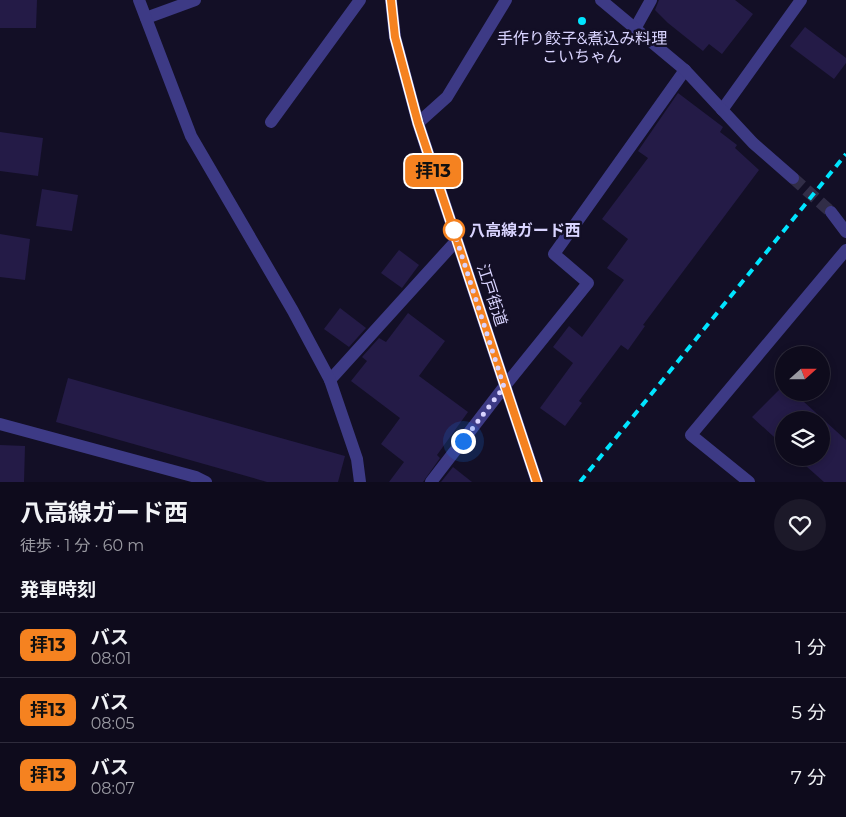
<!DOCTYPE html>
<html lang="ja">
<head>
<meta charset="utf-8">
<style>
	:root { --surface:#0e0b1c; --page:#1c1929; --text:#f1f3f6; --muted:#9b9ba3; --line:#2e2b3b }
	body { margin:0; font-family:Montserrat,"Noto Sans JP",sans-serif; background:var(--page); color:var(--text); height:100vh; display:flex; flex-direction:column; font-size:19px; white-space:nowrap }
	* { box-sizing:border-box; margin:0 }
	p { font-size:16px; color:var(--muted) }
	.icon { flex:none; width:28px; height:28px; fill:none; stroke:currentColor; stroke-width:2; stroke-linecap:round; stroke-linejoin:round }
	.map { position:relative; height:482px; overflow:hidden }
	.side { display:flex; flex-direction:column; background:var(--surface); flex:1 }
	.side>* { flex:none }
	.badge { padding:0 10px; border-radius:8px; font-size:18px; line-height:32px }
	.needle { width:32px; rotate:69deg }
	.fabs { position:absolute; left:775px; top:346px; display:grid; gap:10px }
	.fabs a { display:grid; place-items:center; width:55px; height:55px; border-radius:50%; background:var(--surface); box-shadow:0 2px 8px #0003,0 0 0 1px var(--line); font-size:25px }
	.you { position:absolute; width:25px; height:25px; margin:-12px; border:4px solid #fff; border-radius:50%; background:#1a73e8; box-shadow:0 0 0 8px #1a73e833 }
	.map>.badge { position:absolute; translate:-50% -50%; box-shadow:0 0 0 2px #fff }
	h2 { padding:0 20px; font-size:19px; line-height:45px }
	.round { display:grid; place-items:center; flex:none; width:52px; height:52px; border-radius:26px; background:var(--page) }
	.summary { display:flex; align-items:center; justify-content:space-between; height:85px; padding:0 20px }
	h1 { font-size:24px; font-weight:700; line-height:38px }
	ul { padding:0; list-style:none }
	li { display:flex; align-items:center; gap:15px; height:65px; padding:0 20px; border-top:1px solid var(--line) }
	li div { flex:1 }
	li b { display:block; font-size:19px }
	li em { font-style:normal }
	li .badge { min-width:55px; font-weight:700; text-align:center }
	.map>svg:first-child { display:block }
</style>
</head>
<body>
<div class="map">
<svg width="846" height="482" viewBox="0 0 846 482">
	<rect width="100%" height="100%" fill="#130f26"/>
	<!-- building -->
	<g fill="#241b47">
		<polygon points="0,0 37,0 36,28 0,28"/>
		<polygon points="659,0 735,0 753,14 722,54 709,44 703,51 668,23 655,10"/>
		<polygon points="805,27 846,58 846,63 834,79 790,46"/>
		<polygon points="678,93 723,127 720,132 737,145 735,148 759,170 643,325 645,326 628,350 621,345 579,401 582,403 565,426 540,408 573,363 553,347 569,326 582,337 624,280 607,268 628,239 602,219 648,158 638,151"/>
		<polygon points="0,132 43,138 38,176 0,171"/>
		<polygon points="42,189 78,195 72,231 36,226"/>
		<polygon points="0,234 30,239 25,280 0,277"/>
		<polygon points="399,250 419,265 402,288 381,273"/>
		<polygon points="340,308 366,328 349,347 324,329"/>
		<polygon points="408,313 445,341 419,376 468,412 437,455 440,458 423,482 389,482 404,462 381,444 400,418 351,381 367,361 362,357 379,338 386,342"/>
		<polygon points="68,378 345,456 338,482 267,482 56,422"/>
		<polygon points="784,385 784,392 793,392 846,440 846,482 824,482 797,458 821,458 821,420 784,420 784,446 752,417"/>
		<polygon points="0,445 25,446 24,482 0,482"/>
		<polygon points="453,467 472,482 441,482"/>
	</g>
	<g fill="none" stroke-linecap="round" stroke-linejoin="round">
		<!-- minor-tunnel -->
		<polyline stroke="#312d47" stroke-width="12" stroke-dasharray="12 6" stroke-linecap="butt" points="793,178 831,212"/>
		<!-- service -->
		<g stroke="#3d3a85" stroke-width="12">
			<polyline points="146,18 195,0"/>
			<polyline points="636,27 651,0"/>
			<polyline points="722,110 801,0"/>
			<polyline points="271,122 360,0"/>
			<polyline points="418,123 447,97 506,0"/>
			<polyline points="330,380 457,240"/>
			<polyline points="504,387 588,283 554,254 685,70"/>
		</g>
		<!-- minor -->
		<g stroke="#3d3a85" stroke-width="12">
			<polyline points="139,0 191,136 293,311 330,380 357,459 360,482"/>
			<polyline points="601,0 685,70 753,143 793,178"/>
			<polyline points="831,212 846,232"/>
			<polyline points="0,424 196,477 206,482"/>
			<polyline points="431,482 504,387"/>
			<polyline points="749,482 691,435 846,250"/>
		</g>
		<!-- tertiary -->
		<polyline stroke="#3d3a85" stroke-width="12" points="391,0 395,37 418,123 537,482"/>
		<!-- rail -->
		<polyline stroke="#00e5ff" stroke-width="4" stroke-dasharray="8 6" stroke-linecap="butt" points="580,482 846,154"/>
	</g>
	<g fill="none" stroke-linecap="round" stroke-linejoin="round">
		<!-- line casing -->
		<g stroke="#fff" stroke-width="11">
			<polyline id="line" points="391,0 395,37 418,123 537,482"/>
		</g>
		<!-- line -->
		<use href="#line" stroke="#f58220" stroke-width="8"/>
		<!-- walk -->
		<polyline stroke="#d9d4ff" stroke-width="5" stroke-dasharray="0 9" points="454,230 451,222 504,387 463,441"/>
	</g>
	<!-- markers -->
	<circle fill="#00e5ff" stroke="#130f26" stroke-width="2" cx="582" cy="21" r="5"/>
	<circle fill="#fff" stroke="#f58220" stroke-width="2.5" cx="454" cy="230" r="10"/>
	<g text-anchor="middle" dominant-baseline="central" stroke-width="5" stroke-linejoin="round" paint-order="stroke">
		<!-- poi labels -->
		<g font-size="16" fill="#d9d4ff" stroke="#130f26">
			<text x="582" y="38">手作り餃子&amp;煮込み料理<tspan x="582" dy="18">こいちゃん</tspan></text>
		</g>
		<!-- stop labels -->
		<g font-size="16" font-weight="bold" fill="#d9d4ff" stroke="#130f26" text-anchor="start">
			<text x="469" y="230">八高線ガード西</text>
		</g>
		<!-- street labels -->
		<g font-size="16" fill="#d9d4ff" stroke="#130f26">
			<text transform="translate(492 295) rotate(72)">江戸街道</text>
		</g>
	</g>
</svg>
<div class="fabs">
<a><svg class="needle" viewBox="-14 -14 28 28"><path d="M0-13l5 13h-10z" fill="#e53935"/><path d="M0 13l5-13h-10z" fill="#9b9ba3"/></svg></a>
<a><svg class="icon" aria-label="layers" viewBox="0 0 24 24"><path d="M12 4l9 5-9 5-9-5zM3 14l9 5 9-5"/></svg></a>
</div>
<div class="you" style="left:463px;top:441px"></div>
<b class="badge" style="left:433px;top:171px;background:#f58220;color:#111">拝13</b>
</div>
<section class="side">
<div class="summary"><div><h1>八高線ガード西</h1><p>徒歩 · 1 分 · 60 m</p></div><a class="round"><svg class="icon" aria-label="heart" viewBox="0 0 24 24"><path d="M12 20l-8-8c-3-5 5-10 8-4 3-6 11-1 8 4z"/></svg></a></div>
<h2>発車時刻</h2>
<ul>
<li><span class="badge" style="background:#f58220;color:#111">拝13</span><div><b>バス</b><p>08:01</p></div><em>1 分</em></li>
<li><span class="badge" style="background:#f58220;color:#111">拝13</span><div><b>バス</b><p>08:05</p></div><em>5 分</em></li>
<li><span class="badge" style="background:#f58220;color:#111">拝13</span><div><b>バス</b><p>08:07</p></div><em>7 分</em></li>
</ul>
</section>
</body>
</html>
